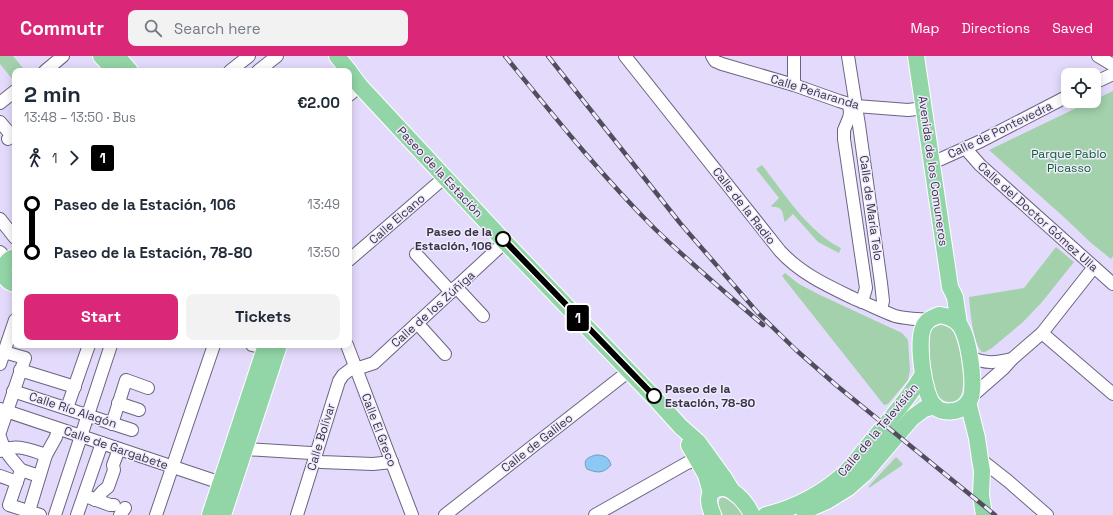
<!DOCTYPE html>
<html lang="en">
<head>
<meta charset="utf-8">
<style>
	:root { --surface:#fff; --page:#f2f2f3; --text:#1f2937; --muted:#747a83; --accent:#db2777 }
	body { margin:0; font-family:"Space Grotesk",sans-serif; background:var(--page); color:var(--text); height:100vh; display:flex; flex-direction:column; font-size:15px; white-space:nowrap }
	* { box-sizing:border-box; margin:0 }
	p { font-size:13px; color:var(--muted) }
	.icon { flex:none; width:22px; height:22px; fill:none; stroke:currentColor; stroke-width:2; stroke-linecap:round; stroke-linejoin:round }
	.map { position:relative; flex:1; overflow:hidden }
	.panel { position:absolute; left:12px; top:12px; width:340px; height:280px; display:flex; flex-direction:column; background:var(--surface); border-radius:8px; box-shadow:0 2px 10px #0003 }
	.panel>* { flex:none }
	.badge { padding:0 8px; border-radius:3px; font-size:14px; line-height:26px }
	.tools { position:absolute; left:1061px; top:12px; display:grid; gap:8px }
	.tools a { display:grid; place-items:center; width:40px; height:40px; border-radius:8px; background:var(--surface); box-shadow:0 2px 10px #0003; font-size:20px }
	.map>.badge { position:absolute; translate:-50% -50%; box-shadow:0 0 0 2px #fff }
	.legs { display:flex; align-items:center; gap:6px; height:44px; padding:0 12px; font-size:13px }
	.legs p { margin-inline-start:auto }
	.summary { display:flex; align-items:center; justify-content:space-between; height:68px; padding:0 12px }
	h1 { font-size:22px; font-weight:700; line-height:30px }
	.button { display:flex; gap:8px; margin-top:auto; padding:8px 12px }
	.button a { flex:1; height:46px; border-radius:8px; background:var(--accent); color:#fff; font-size:16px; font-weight:700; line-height:46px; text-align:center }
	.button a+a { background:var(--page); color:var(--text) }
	ul { padding:0 12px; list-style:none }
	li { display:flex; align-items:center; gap:14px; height:48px; font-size:15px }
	li i { display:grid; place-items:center; width:6px; height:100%; margin:0 5px; background:currentColor }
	li i::after { content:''; width:10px; height:10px; margin:-5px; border:3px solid; border-radius:50%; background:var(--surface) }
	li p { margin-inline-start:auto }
	li:first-child i { background:linear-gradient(#0000 50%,currentColor 0) }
	li:last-child i { background:linear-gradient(currentColor 50%,#0000 0) }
	header { display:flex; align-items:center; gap:24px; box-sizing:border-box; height:56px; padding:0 20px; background:var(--accent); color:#fff }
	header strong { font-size:19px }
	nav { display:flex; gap:22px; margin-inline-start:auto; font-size:14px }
	.search { width:280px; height:36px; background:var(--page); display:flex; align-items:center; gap:10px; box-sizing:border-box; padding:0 14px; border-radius:8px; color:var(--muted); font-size:15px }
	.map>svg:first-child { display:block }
</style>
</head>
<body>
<header>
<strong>Commutr</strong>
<div class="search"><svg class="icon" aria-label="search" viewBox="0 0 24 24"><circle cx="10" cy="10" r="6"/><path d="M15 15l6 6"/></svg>Search here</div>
<nav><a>Map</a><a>Directions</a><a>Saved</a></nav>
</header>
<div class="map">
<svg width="1113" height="459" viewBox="0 0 1113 459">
	<rect width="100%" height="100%" fill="#e4dbfc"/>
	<!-- green -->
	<g fill="#a3d1ac">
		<polygon points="0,0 13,0 23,12 20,15 15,15 15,22 13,24 0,8"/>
		<polygon points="1113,35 1113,200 1111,203 1090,186 1066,163 989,94 1091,45 1094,45 1094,44"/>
		<path d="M762,109C784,137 808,176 841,192L839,197L818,186L793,158L785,166C782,159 785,150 772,151L771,150L779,142L756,113Z"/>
		<path d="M1056,191L1074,206L1042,246L1023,266L992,292L985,296H982C973,288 970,253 969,241L1024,232Z"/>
		<polygon points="785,217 799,228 820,239 902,277 908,284 910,314 908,324 888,348 884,349 782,220"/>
		<path d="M941,269C946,270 949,271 952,274C960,285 967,328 961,339C959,343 956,345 952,346C944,347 938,341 935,335C930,324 925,288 930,277C932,272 936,270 941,269Z"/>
		<polygon points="896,401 903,408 901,410 869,432 869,430"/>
		<path d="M722,441C731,444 738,452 743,459H723C720,454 716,445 722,441Z"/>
	</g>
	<!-- water -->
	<path fill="#8bc8f4" stroke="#729cbe" d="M596,399C604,399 609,401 611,409C603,418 597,417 587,413C582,404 588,401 596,399Z"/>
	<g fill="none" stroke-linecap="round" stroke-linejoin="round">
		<!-- minor casing -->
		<g stroke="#6b6380" stroke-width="14">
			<g id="minor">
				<path d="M625,0L780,195C801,218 828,230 855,243C868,248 882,255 895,260C906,263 918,263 929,264"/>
				<polyline points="712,0 715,5 722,8 794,29 839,45 856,50 908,54 924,52"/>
				<polyline points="794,0 794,29"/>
				<polyline points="848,0 859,69 881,227 883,245 881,254"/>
				<polyline points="1098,0 1113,9"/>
				<polyline points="45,15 63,0"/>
				<polyline points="230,15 249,0"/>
				<polyline points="258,15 277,0"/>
				<polyline points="1094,27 1113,18"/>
				<polyline points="349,39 360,30"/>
				<polyline points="0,47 15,35"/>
				<polyline points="849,48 850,57 849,62 844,74 844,83 866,232 862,246"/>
				<polyline points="0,66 12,80 8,83"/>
				<polyline points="965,92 980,109 1113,228"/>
				<polyline points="932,107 981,85 1068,40"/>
				<polyline points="0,163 15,182"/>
				<polyline points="0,196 2,198"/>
				<polyline points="416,198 451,236"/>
				<polyline points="349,204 445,121"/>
				<polyline points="456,231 483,260"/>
				<polyline points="417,267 445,298"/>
				<polyline points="1042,277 1113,338"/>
				<polyline points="252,289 273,294"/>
				<polyline points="347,289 412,459"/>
				<path d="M969,301C987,308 994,307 1012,303"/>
				<polyline points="0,308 15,264"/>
				<polyline points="356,313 374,307 505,186"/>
				<polyline points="20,314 75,331"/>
				<polyline points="13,335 132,374"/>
				<polyline points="971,341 1003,313 1012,303 1042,277 1094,211"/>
				<polyline points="118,347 139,354"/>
				<polyline points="67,352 89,289"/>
				<polyline points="0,353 227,429"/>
				<polyline points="112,368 126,324 148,332"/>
				<polyline points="0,376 25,302 4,296"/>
				<path d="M0,381C5,397 10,401 21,414"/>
				<polyline points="245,393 311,397 315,403 321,406 373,408 392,406"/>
				<path d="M0,395C16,387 30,394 46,399"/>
				<polyline points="980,403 1008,425 1047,459"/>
				<polyline points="0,420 17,426"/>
				<polyline points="39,420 21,414 9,449 40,459"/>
				<polyline points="88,441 110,449 114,449"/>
				<polyline points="95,444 103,435 108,431 114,414 113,409 119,393"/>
				<polyline points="29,455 46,399 56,381 58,373"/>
				<polyline points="55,459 111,289"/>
				<polyline points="77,459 102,387"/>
				<polyline points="120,459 125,452"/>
				<polyline points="156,459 214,289"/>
				<polyline points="297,459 339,325 343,319 355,310"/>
				<polyline points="445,459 629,315"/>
				<polyline points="595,459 687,407 698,404"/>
			</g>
		</g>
		<!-- major casing -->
		<g stroke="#fff" stroke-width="18">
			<g id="major">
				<polyline points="101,0 115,15"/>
				<polyline points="117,0 130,15"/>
				<polyline points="337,0 349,15"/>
				<polyline points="916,0 950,231 955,241 959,268"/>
				<polyline points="349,15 360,30 505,186 653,340 681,371 698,386 724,422 732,435"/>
				<path d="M15,201C0,205 0,225 15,228"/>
				<path d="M939,259C947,260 953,262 958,267C969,278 975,326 971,341C969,348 960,355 953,355C947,356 940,355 935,351C923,339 917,287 923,272C926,264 932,262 939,259Z"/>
				<polyline points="968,346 977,382 980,403 982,415 981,439 984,459"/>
				<polyline points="689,389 706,419 711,437"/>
				<polyline points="804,455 827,445 848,432 865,417 912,362 924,353 935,350"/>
				<polyline points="210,459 266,289"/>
				<polyline points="223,459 279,289"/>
				<path d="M713,459C711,454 709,450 709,444C709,431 724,430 732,435C741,441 748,450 752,459"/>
				<path d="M766,459C796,452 826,436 848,414C860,401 870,387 881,374C896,356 911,339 923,318"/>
			</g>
		</g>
		<!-- minor -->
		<use href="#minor" stroke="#fff" stroke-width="12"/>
		<!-- major -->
		<use href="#major" stroke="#92d5a6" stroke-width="16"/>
		<!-- rail casing -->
		<g stroke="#514d5d" stroke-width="4.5">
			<g id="rail">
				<path d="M505,0C553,59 600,118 654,172C689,206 726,237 763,269"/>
				<polyline points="548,0 680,167 758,257 796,294 836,329 995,459"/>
			</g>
		</g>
		<!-- rail -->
		<use href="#rail" stroke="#f0eaff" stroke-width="3" stroke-dasharray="9" stroke-linecap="butt"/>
	</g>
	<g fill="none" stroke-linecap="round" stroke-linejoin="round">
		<!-- line-1 casing -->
		<g stroke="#fff" stroke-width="9">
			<polyline id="line-1" points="503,183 654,340"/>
		</g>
		<!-- line-1 -->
		<use href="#line-1" stroke="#000" stroke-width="6"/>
	</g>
	<!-- markers -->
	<g fill="#fff" stroke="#000" stroke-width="2">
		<circle cx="503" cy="183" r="7"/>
		<circle cx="654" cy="340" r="7"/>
	</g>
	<g text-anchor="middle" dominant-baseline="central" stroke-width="3" stroke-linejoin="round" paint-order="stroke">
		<!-- street labels -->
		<g font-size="12" fill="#373441" stroke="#f0eaff">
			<text transform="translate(815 36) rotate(17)">Calle Peñaranda</text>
			<text transform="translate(1000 74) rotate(-26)">Calle de Pontevedra</text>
			<text transform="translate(933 115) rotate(82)">Avenida de los Comuneros</text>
			<text transform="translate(440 116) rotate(47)">Paseo de la Estación</text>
			<text transform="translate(744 150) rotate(52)">Calle de la Radio</text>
			<text transform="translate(871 152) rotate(82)">Calle de María Telo</text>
			<text transform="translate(1038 161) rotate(42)">Calle del Doctor Gómez Ulla</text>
			<text transform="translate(397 163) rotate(-41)">Calle Elcano</text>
			<text transform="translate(433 253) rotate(-42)">Calle de los Zúñiga</text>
			<text transform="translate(73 354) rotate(18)">Calle Río Alagón</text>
			<text transform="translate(379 374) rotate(69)">Calle El Greco</text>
			<text transform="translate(878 374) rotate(-50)">Calle de la Televisión</text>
			<text transform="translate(321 381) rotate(-73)">Calle Bolívar</text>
			<text transform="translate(537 387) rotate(-38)">Calle de Galileo</text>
			<text transform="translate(116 392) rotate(19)">Calle de Gargabete</text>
		</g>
		<!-- park labels -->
		<g font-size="12" fill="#0a612d" stroke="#f0eaff">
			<text x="1069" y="98">Parque Pablo<tspan x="1069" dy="14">Picasso</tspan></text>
		</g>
		<!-- stop labels -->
		<g font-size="12" font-weight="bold" fill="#373441" stroke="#f0eaff" text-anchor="end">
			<text x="492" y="176">Paseo de la<tspan x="492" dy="14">Estación, 106</tspan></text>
			<text x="665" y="333" text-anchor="start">Paseo de la<tspan x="665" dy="14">Estación, 78-80</tspan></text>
		</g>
	</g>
</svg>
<div class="tools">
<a><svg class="icon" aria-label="locate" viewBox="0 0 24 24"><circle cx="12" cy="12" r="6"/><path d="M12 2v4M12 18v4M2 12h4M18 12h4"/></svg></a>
</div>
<b class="badge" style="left:578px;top:262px;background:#000;color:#fff">1</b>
<section class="panel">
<div class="summary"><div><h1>2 min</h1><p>13:48 – 13:50 · Bus</p></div><b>€2.00</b></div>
<div class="legs"><svg class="icon" aria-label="walk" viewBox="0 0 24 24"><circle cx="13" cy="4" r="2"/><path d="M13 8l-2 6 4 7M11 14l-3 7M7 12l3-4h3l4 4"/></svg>1<svg class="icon" aria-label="forward" viewBox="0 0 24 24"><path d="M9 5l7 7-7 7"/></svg><b class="badge" style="background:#000;color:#fff">1</b></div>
<ul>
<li><i style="color:#000"></i><b>Paseo de la Estación, 106</b><p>13:49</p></li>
<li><i style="color:#000"></i><b>Paseo de la Estación, 78-80</b><p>13:50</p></li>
</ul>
<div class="button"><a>Start</a><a>Tickets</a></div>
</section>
</div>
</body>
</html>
